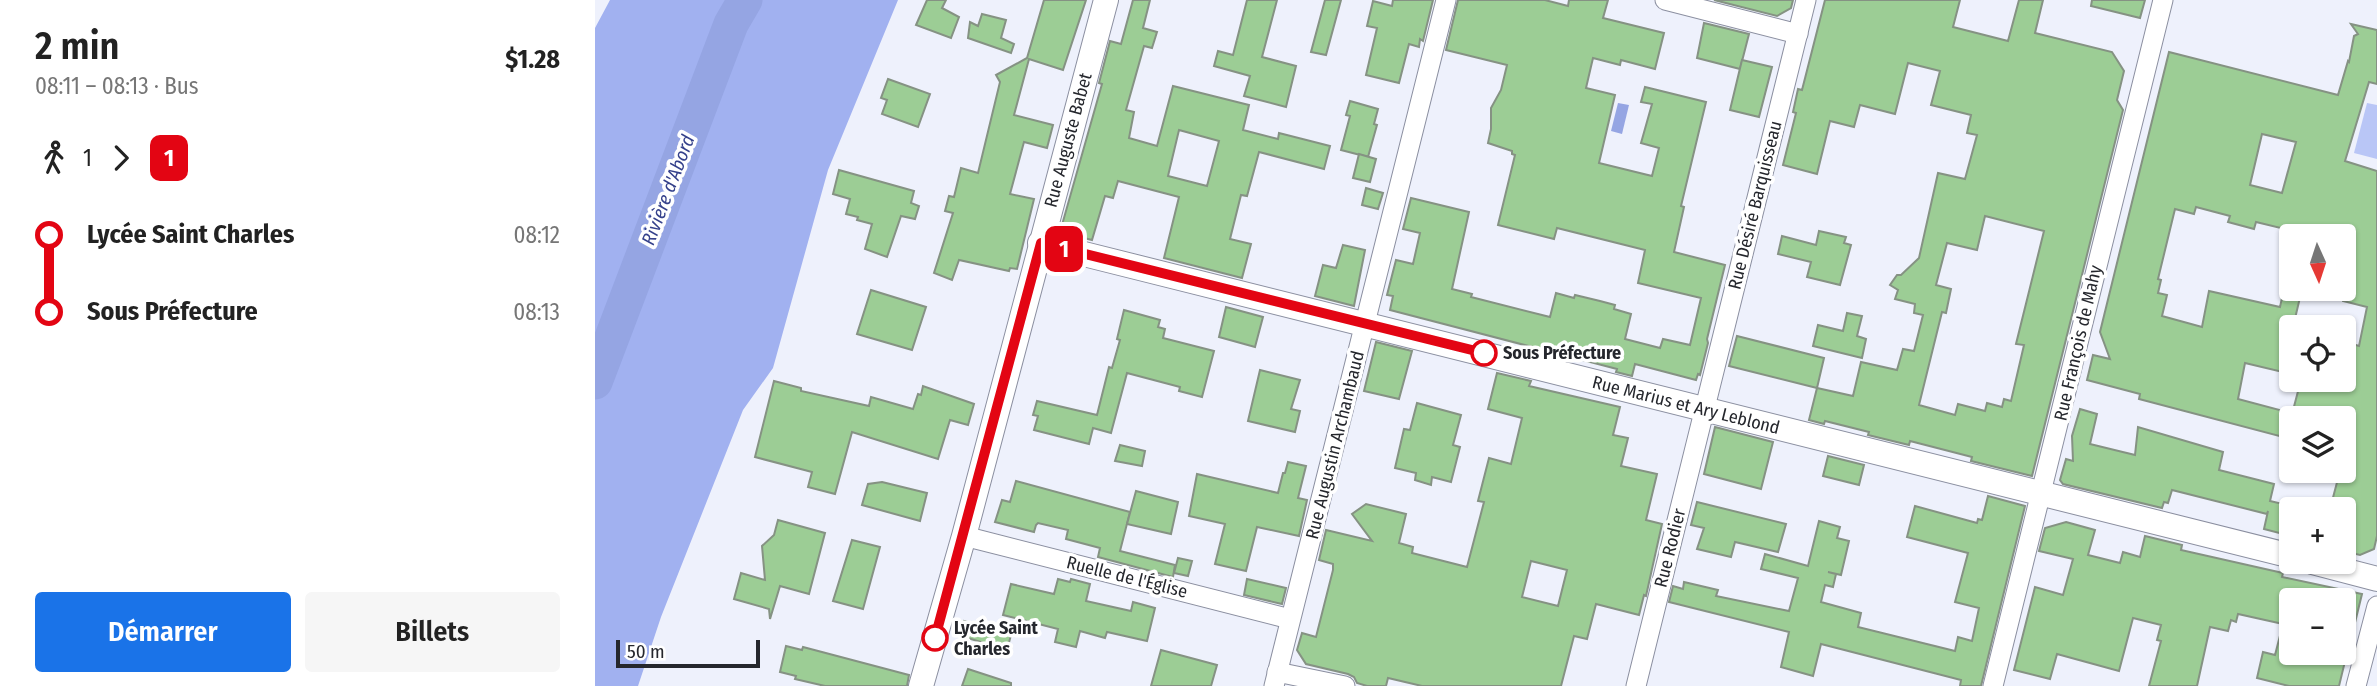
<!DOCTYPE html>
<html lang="fr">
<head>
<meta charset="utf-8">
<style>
	:root { --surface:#fff; --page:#f6f6f6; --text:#222; --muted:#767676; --accent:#1a73e8 }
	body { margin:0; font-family:"Fira Sans Condensed",sans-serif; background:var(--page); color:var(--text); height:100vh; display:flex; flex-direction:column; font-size:26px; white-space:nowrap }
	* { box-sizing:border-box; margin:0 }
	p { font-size:23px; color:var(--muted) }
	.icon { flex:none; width:38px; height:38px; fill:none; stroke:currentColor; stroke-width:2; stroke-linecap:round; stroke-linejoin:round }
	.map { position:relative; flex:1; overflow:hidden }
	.sheet { display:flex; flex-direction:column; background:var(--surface); width:595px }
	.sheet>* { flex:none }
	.badge { padding:0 14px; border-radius:10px; font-size:24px; line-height:46px }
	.needle { width:46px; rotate:177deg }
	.controls { position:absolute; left:1684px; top:224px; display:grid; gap:14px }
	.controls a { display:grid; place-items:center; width:77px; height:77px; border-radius:7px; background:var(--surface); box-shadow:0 2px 5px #0004; font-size:35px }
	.scale { position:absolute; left:21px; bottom:18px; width:144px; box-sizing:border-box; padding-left:7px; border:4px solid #25272d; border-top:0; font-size:19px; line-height:24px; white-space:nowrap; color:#25272d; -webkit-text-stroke:5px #fff; paint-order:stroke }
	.map>.badge { position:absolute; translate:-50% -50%; box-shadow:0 0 0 4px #fff }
	.legs { display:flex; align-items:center; gap:10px; height:77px; padding:0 35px; font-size:23px }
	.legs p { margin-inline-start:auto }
	.head { display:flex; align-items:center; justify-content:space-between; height:119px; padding:0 35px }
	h1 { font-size:38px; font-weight:600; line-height:52px }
	.primary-button { display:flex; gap:14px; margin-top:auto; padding:14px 35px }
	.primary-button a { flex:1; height:80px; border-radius:7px; background:var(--accent); color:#fff; font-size:28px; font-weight:600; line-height:80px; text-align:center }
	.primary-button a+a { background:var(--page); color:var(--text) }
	ul { padding:0 35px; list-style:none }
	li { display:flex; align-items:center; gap:24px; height:77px; font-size:26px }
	li i { display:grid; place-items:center; width:10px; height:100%; margin:0 9px; background:currentColor }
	li i::after { content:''; width:18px; height:18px; margin:-9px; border:5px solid; border-radius:50%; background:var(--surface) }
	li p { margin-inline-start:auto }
	li:first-child i { background:linear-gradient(#0000 50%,currentColor 0) }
	li:last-child i { background:linear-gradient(currentColor 50%,#0000 0) }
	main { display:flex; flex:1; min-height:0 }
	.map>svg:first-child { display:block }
</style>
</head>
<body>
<main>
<section class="sheet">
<div class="head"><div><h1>2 min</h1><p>08:11 – 08:13 · Bus</p></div><b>$1.28</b></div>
<div class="legs"><svg class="icon" aria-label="walk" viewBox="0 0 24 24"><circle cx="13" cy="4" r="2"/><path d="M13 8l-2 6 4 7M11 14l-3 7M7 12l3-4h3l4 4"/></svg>1<svg class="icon" aria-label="forward" viewBox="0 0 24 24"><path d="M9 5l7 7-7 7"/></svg><b class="badge" style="background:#e30513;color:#fff">1</b></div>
<ul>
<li><i style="color:#e30513"></i><b>Lycée Saint Charles</b><p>08:12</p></li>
<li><i style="color:#e30513"></i><b>Sous Préfecture</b><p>08:13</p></li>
</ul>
<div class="primary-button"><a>Démarrer</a><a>Billets</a></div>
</section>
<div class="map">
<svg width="1782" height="686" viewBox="0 0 1782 686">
	<rect width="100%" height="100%" fill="#eef1fc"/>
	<!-- green -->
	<polygon fill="#b9c6f6" points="1772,103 1782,105 1782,159 1759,153"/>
	<!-- forest -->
	<polygon fill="#a1b1f0" points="15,0 303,0 233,170 178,368 148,410 66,617 43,686 0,686 0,28"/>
	<!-- water -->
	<polygon fill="#95a5e3" points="1023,103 1034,105 1027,134 1016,131"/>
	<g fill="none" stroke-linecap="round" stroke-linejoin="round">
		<!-- river -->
		<polyline stroke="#95a5e3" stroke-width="35" points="0,382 136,24 150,0"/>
	</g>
	<!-- building -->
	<g fill="#9ccd95" stroke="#859283" stroke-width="2" fill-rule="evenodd">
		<polygon points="332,0 351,0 347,8 364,17 356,38 321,25"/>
		<polygon points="449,0 491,0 468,70 434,59 419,115 458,125 452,148 429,142 415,194 439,199 422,269 415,268 414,271 364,260 357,280 339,273 358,213 350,211 354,196 359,197 366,168 383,173 405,82 401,75 432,58"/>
		<path d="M538,0H555L548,28L562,32L557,48L549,46L531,110L539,112L534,138L562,146L578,86L654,105L648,130L683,139L684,133L735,146L729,169L664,152L652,196L646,195L635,239L656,244L647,278L569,258L584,197L523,181L518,198L510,196L497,240L465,232L507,84L504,83L515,41L526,44ZM584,130L624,141L612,186L573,176Z"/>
		<polygon points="652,0 682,0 667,57 701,66 691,107 649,96 655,76 619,66 623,51 638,55"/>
		<polygon points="730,0 746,0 731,55 716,52"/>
		<polygon points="798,0 838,0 828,41 825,39 824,47 814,44 804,83 771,75 782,28 772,26 778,1 797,6"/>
		<polygon points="863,0 950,0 973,6 974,0 1013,0 1008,18 1069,33 1060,69 1026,60 1025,65 998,58 991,88 1020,95 1004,163 1057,176 1064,148 1046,143 1057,104 1046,102 1050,87 1111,102 1086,206 1089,207 1079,252 1130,265 1112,339 1113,343 1105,375 1103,374 1101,380 1040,364 1037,376 1021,372 1022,369 795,310 798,296 792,295 801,260 818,264 825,233 808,229 816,198 874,212 857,289 877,294 876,297 955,317 961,293 979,298 980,295 1005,301 1020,305 1019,309 1036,314 1030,339 1065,348 1068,339 1095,345 1106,298 1043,283 1050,250 962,228 959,239 903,225 920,155 917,154 917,151 893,143 896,129 896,108 906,90 912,65 851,50"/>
		<polygon points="1119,0 1198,0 1196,8 1182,16"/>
		<path d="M1230,0H1365L1358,27L1413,41L1424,0H1448L1440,33L1517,52L1529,71L1522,100L1528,110L1437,476L1376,461L1377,457L1315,441L1314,445L1273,435L1274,432L1230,421L1229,424L1214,420L1222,388L1258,396L1266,362L1302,370L1308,349L1319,351L1328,315L1319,313L1320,304L1300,299L1303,290L1295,285L1302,275H1306L1324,258L1343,173L1370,179L1382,135L1372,133L1376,115L1336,105L1345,71L1313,63L1300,114L1265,105L1259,127L1235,121L1222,174L1188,165L1201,113L1198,112L1203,89L1207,90ZM1390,216L1449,231L1421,344L1429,345L1416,401L1409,399L1407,407L1392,403L1390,411L1363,404L1360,415L1324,405L1347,312L1351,313L1356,289L1341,285L1352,243L1382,250Z"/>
		<polygon points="1497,0 1550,0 1545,18 1496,6"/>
		<polygon points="387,14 411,20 406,38 419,44 416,53 373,38 375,22 383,26"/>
		<polygon points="1109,23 1154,34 1145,69 1102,58"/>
		<path d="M1756,24L1782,30V84L1774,82L1750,161L1782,171V536L1779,549L1765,555L1748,551V509H1735L1745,471H1748V418H1696L1706,380L1748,389V341L1764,346L1772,307L1748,301V236H1692L1694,230L1661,222L1659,229L1633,222L1635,216L1601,207L1599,214L1580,209L1563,279L1566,280L1563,293L1572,295L1567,316L1607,327L1614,291L1685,307L1689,289H1707L1698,327H1696V374L1650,363L1643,399L1696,413V439L1544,399L1545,394L1492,380L1498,355L1515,359L1505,332L1574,52L1743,95L1753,61L1754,62L1759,36L1763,34ZM1667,134L1701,142L1687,193L1655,185Z"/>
		<polygon points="1147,60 1177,67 1164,117 1135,110"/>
		<polygon points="293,79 335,94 323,127 287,114 292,100 286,98"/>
		<polygon points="755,101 783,109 779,124 782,125 773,157 746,150 755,116 751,115"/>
		<polygon points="764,154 781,159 775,182 758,178"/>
		<polygon points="244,170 319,191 316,203 324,206 320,219 306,216 292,257 270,249 277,224 262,220 263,217 251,214 255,199 238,194"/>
		<polygon points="771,188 788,193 783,209 767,205"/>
		<polygon points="1224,231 1251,237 1249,243 1256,245 1245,285 1212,277 1216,262 1183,254 1187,236 1221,245"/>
		<polygon points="748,245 770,250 759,306 720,296 728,265 741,268"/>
		<polygon points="276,290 331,307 317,350 262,334"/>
		<polygon points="631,307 668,317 660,347 624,337"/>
		<polygon points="529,310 565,320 563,327 570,329 568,338 619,351 607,397 584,391 585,387 532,373 516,433 498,428 494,444 439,430 443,416 438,415 442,401 502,415 514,367 517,368 525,340 522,339"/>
		<polygon points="1252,313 1267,316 1262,336 1271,339 1267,358 1218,346 1223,325 1248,331"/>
		<polygon points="1142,336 1229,358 1222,388 1134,366"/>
		<polygon points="781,342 817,351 804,399 769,391"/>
		<polygon points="665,370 705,380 696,409 705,411 700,432 653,421"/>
		<path d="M902,373L936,381L934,386L1025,407L1018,435L1033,438L1026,466L1062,474L1051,520L1067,524L1051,596L1049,595L1044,615L1001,604L992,639L979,636L966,686H827L793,678L791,686H772L762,683L759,677L753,674L711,664L702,650L707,633L721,637L738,570V564L724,560L731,530L777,541L757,514L771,504L811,514L804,543L818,547L817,553L872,567L889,502L883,501L894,458L916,464L927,418L893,409ZM936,561L972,570L963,606L927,597Z"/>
		<polygon points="179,381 206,388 206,391 274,406 276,397 318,409 323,394 326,395 328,386 379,404 373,425 355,420 343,459 257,432 240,494 213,487 217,472 160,457"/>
		<polygon points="822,403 866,415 858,445 865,447 856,482 837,477 836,485 820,480 821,473 800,468 809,429 815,430"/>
		<polygon points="1485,409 1502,414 1495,444 1540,455 1543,427 1628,452 1624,470 1679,484 1675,501 1696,506 1696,536 1669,529 1673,511 1672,514 1577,490 1573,503 1569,502 1567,508 1468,484 1465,480 1471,459 1478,461 1477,436"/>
		<polygon points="1120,427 1178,442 1166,489 1109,474"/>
		<polygon points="525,445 550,451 547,466 520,461"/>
		<polygon points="1233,456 1269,465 1264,485 1228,476"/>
		<polygon points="693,462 711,466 703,498 712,500 704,536 662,527 651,571 620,564 630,524 594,516 602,474 683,493 688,473 690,473"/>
		<polygon points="421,481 535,512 525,551 580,565 578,577 503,557 505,548 471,539 473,530 443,523 441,525 439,532 400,522 407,500 415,502"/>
		<polygon points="287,482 332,493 325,521 267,505 273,484"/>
		<polygon points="541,491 583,502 576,534 532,524"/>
		<polygon points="1393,496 1430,506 1386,686 1365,686 1366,680 1226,644 1218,676 1186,667 1194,632 1074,602 1078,586 1088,589 1089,582 1123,590 1121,596 1194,611 1203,578 1166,569 1170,554 1213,566 1224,521 1245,527 1242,538 1254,541 1246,575 1233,572 1241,574 1238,587 1230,585 1226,602 1266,613 1263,627 1360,651 1363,637 1377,641 1384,608 1360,602 1373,553 1312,537 1320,506 1382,523 1383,519 1387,520"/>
		<polygon points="1102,502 1191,524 1183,552 1140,542 1136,557 1102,549 1109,528 1096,525"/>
		<polygon points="183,520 230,533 214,594 185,586 175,619 174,609 139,599 146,573 170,580 167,546 179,535"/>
		<polygon points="1471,522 1500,530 1493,555 1525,563 1528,552 1545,557 1550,536 1587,545 1586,550 1688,573 1687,577 1767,594 1754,647 1748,646 1748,600 1696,600 1696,653 1752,653 1744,686 1694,686 1662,678 1668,652 1680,655 1688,624 1643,614 1641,622 1636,620 1633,631 1615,627 1602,686 1554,686 1566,641 1562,640 1566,625 1538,618 1524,671 1462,654 1455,679 1419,670 1440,587 1468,595 1478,559 1444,551 1450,528"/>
		<polygon points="257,540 285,547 268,609 238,601"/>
		<polygon points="583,558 597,561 593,576 579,573"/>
		<polygon points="463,579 475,582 476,579 495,584 491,601 536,611 538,602 560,608 552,641 512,632 510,638 485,631 481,647 460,642 463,629 408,615 416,584 459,594"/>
		<polygon points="652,579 691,588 687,604 649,595"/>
		<polygon points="369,621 416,635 412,650 366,636"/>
		<polygon points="191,646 207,650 208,647 314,675 312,686 230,686 200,679 201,676 185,672"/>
		<polygon points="566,650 622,665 616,686 556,686"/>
		<polygon points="373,669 416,683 416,686 367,686"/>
	</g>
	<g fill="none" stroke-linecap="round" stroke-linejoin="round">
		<!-- minor casing -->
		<g stroke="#8b8fa0" stroke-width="21">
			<g id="minor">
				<polyline points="1070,0 1203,34"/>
				<polyline points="369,536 695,619"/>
				<polyline points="682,672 750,686"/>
				<polyline points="679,686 851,0"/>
				<polyline points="1041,686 1211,0"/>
				<polyline points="1398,686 1568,0"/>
				<polyline points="1761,686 1782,606"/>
			</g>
		</g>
		<!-- tertiary casing -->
		<g stroke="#8b8fa0" stroke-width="26">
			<g id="tertiary">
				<polyline points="445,243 1696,556"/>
				<polyline points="1717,562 1782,579"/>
				<polyline points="326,686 369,536 511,0"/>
			</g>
		</g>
		<!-- minor -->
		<use href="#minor" stroke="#fff" stroke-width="19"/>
		<!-- tertiary -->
		<use href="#tertiary" stroke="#fff" stroke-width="24"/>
	</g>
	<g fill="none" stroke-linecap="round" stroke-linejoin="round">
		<!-- line-1 casing -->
		<g stroke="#fff" stroke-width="16">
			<polyline id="line-1" points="340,638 446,243 889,353"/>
		</g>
		<!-- line-1 -->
		<use href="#line-1" stroke="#e30513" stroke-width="10"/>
	</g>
	<!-- markers -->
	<g fill="#fff" stroke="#e30513" stroke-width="3.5">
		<circle cx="889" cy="353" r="12"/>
		<circle cx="340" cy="638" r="12"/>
	</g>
	<g text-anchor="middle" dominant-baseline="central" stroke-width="7" stroke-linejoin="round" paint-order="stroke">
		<!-- street labels -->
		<g font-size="18" fill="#25272d" stroke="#fff">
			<text transform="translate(473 140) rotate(-75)">Rue Auguste Babet</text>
			<text transform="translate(1160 205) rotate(-76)">Rue Désiré Barquisseau</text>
			<text transform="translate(1483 343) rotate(-77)">Rue François de Mahy</text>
			<text transform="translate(1091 405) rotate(14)">Rue Marius et Ary Leblond</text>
			<text transform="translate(740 445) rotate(-76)">Rue Augustin Archambaud</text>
			<text transform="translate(1075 548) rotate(-76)">Rue Rodier</text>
			<text transform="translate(532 577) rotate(14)">Ruelle de l'Église</text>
		</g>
		<!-- stop labels -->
		<g font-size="18" font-weight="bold" fill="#25272d" stroke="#fff" text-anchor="start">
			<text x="908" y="353">Sous Préfecture</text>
			<text x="359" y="628">Lycée Saint<tspan x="359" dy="21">Charles</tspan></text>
		</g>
		<!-- water labels -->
		<g font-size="19" font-style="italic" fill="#35418b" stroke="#fff">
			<text transform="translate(73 190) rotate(-69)">Rivière d'Abord</text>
		</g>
	</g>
</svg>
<div class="controls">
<a><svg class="needle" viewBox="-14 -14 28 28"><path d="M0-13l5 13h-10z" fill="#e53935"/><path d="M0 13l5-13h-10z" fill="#767676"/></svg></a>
<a><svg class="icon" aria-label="locate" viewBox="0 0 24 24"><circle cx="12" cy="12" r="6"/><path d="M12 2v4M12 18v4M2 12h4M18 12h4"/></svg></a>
<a><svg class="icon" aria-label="layers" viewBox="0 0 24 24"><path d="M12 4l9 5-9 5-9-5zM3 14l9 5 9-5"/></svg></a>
<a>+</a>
<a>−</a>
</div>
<div class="scale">50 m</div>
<b class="badge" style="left:469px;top:249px;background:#e30513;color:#fff">1</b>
</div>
</main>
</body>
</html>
